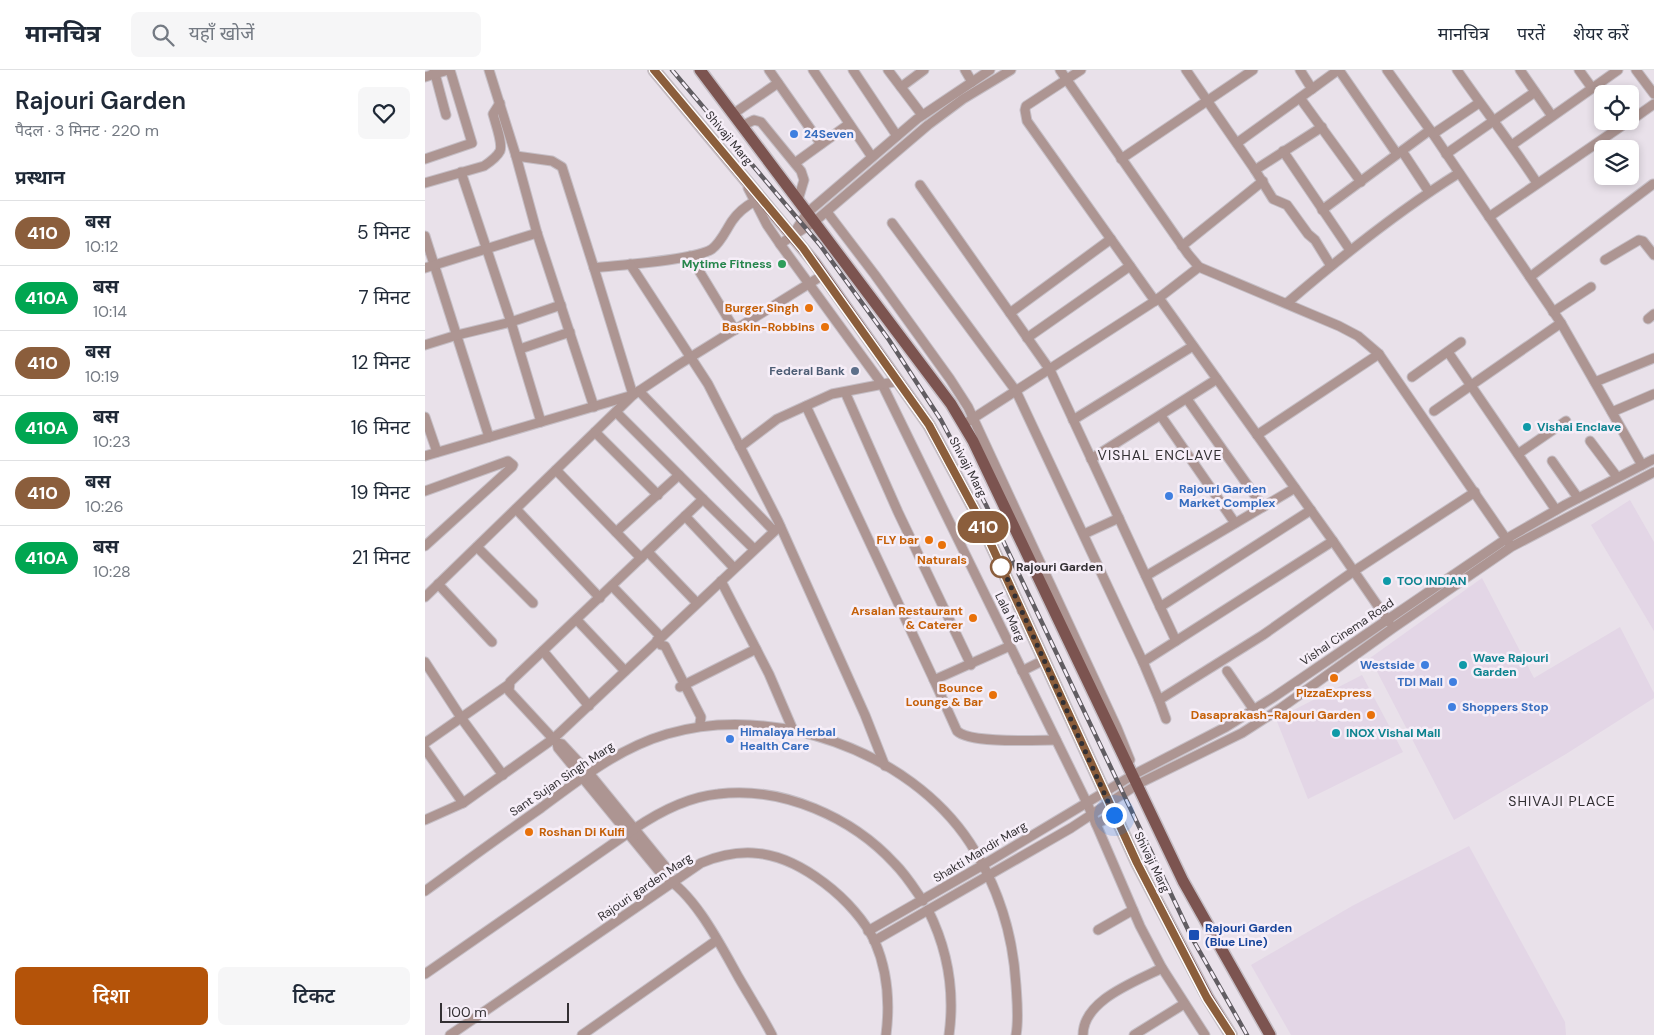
<!DOCTYPE html>
<html lang="hi">
<head>
<meta charset="utf-8">
<style>
	:root { --surface:#fff; --page:#f6f6f7; --text:#1f2937; --muted:#747a83; --line:#e0e1e3; --accent:#b45309 }
	body { margin:0; font-family:"DM Sans","Noto Sans Devanagari",sans-serif; background:var(--page); color:var(--text); height:100vh; display:flex; flex-direction:column; font-size:19px; white-space:nowrap }
	* { box-sizing:border-box; margin:0 }
	p { font-size:16px; color:var(--muted) }
	.icon { flex:none; width:28px; height:28px; fill:none; stroke:currentColor; stroke-width:2; stroke-linecap:round; stroke-linejoin:round }
	.map { position:relative; flex:1; overflow:hidden }
	.side { display:flex; flex-direction:column; background:var(--surface); width:425px }
	.side>* { flex:none }
	.badge { padding:0 10px; border-radius:16px; font-size:18px; line-height:32px }
	.controls { position:absolute; left:1169px; top:15px; display:grid; gap:10px }
	.controls a { display:grid; place-items:center; width:45px; height:45px; border-radius:8px; background:var(--surface); box-shadow:0 2px 8px #0003; font-size:25px }
	.scale { position:absolute; left:15px; bottom:12px; width:129px; box-sizing:border-box; padding-left:5px; border:2px solid #333033; border-top:0; font-size:14px; line-height:18px; white-space:nowrap; color:#333033; -webkit-text-stroke:4px #f6eef8; paint-order:stroke }
	.you { position:absolute; width:25px; height:25px; margin:-12px; border:4px solid #fff; border-radius:50%; background:#1a73e8; box-shadow:0 0 0 8px #1a73e833 }
	.map>.badge { position:absolute; translate:-50% -50%; box-shadow:0 0 0 2px #fff }
	h2 { padding:0 15px; font-size:19px; line-height:45px }
	.round { display:grid; place-items:center; flex:none; width:52px; height:52px; border-radius:8px; background:var(--page) }
	.summary { display:flex; align-items:center; justify-content:space-between; height:85px; padding:0 15px }
	h1 { font-size:24px; font-weight:600; line-height:38px }
	.cta { display:flex; gap:10px; margin-top:auto; padding:10px 15px }
	.cta a { flex:1; height:58px; border-radius:8px; background:var(--accent); color:#fff; font-size:20px; font-weight:600; line-height:58px; text-align:center }
	.cta a+a { background:var(--page); color:var(--text) }
	ul { padding:0; list-style:none }
	li { display:flex; align-items:center; gap:15px; height:65px; padding:0 15px; border-top:1px solid var(--line) }
	li div { flex:1 }
	li b { display:block; font-size:19px }
	li em { font-style:normal }
	li .badge { min-width:55px; font-weight:700; text-align:center }
	header { display:flex; align-items:center; gap:30px; box-sizing:border-box; height:70px; padding:0 25px; background:var(--surface); border-bottom:1px solid var(--line) }
	header strong { font-size:24px }
	nav { display:flex; gap:28px; margin-inline-start:auto; font-size:18px }
	.search { width:350px; height:45px; background:var(--page); display:flex; align-items:center; gap:12px; box-sizing:border-box; padding:0 18px; border-radius:8px; color:var(--muted); font-size:19px }
	main { display:flex; flex:1; min-height:0 }
	.map>svg:first-child { display:block }
</style>
</head>
<body>
<header>
<strong>मानचित्र</strong>
<div class="search"><svg class="icon" aria-label="search" viewBox="0 0 24 24"><circle cx="10" cy="10" r="6"/><path d="M15 15l6 6"/></svg>यहाँ खोजें</div>
<nav><a>मानचित्र</a><a>परतें</a><a>शेयर करें</a></nav>
</header>
<main>
<section class="side">
<div class="summary"><div><h1>Rajouri Garden</h1><p>पैदल · 3 मिनट · 220 m</p></div><a class="round"><svg class="icon" aria-label="heart" viewBox="0 0 24 24"><path d="M12 20l-8-8c-3-5 5-10 8-4 3-6 11-1 8 4z"/></svg></a></div>
<h2>प्रस्थान</h2>
<ul>
<li><span class="badge" style="background:#8b5e3c;color:#fff">410</span><div><b>बस</b><p>10:12</p></div><em>5 मिनट</em></li>
<li><span class="badge" style="background:#00a651;color:#fff">410A</span><div><b>बस</b><p>10:14</p></div><em>7 मिनट</em></li>
<li><span class="badge" style="background:#8b5e3c;color:#fff">410</span><div><b>बस</b><p>10:19</p></div><em>12 मिनट</em></li>
<li><span class="badge" style="background:#00a651;color:#fff">410A</span><div><b>बस</b><p>10:23</p></div><em>16 मिनट</em></li>
<li><span class="badge" style="background:#8b5e3c;color:#fff">410</span><div><b>बस</b><p>10:26</p></div><em>19 मिनट</em></li>
<li><span class="badge" style="background:#00a651;color:#fff">410A</span><div><b>बस</b><p>10:28</p></div><em>21 मिनट</em></li>
</ul>
<div class="cta"><a>दिशा</a><a>टिकट</a></div>
</section>
<div class="map">
<svg width="1229" height="965" viewBox="0 0 1229 965">
	<rect width="100%" height="100%" fill="#e9e1ea"/>
	<!-- built -->
	<g fill="#e3d6e6">
		<polygon points="1205,430 1229,472 1229,561 1166,455"/>
		<polygon points="1057,508 1109,608 1195,557 1229,623 1229,628 1141,684 1029,750 945,588"/>
		<polygon points="937,605 978,682 883,729 851,649"/>
		<polygon points="1044,776 1140,952 1141,965 866,965 826,895 927,836"/>
	</g>
	<g fill="none" stroke-linecap="round" stroke-linejoin="round">
		<!-- minor casing -->
		<g stroke="#c5bec5" stroke-width="11">
			<g id="minor">
				<polyline points="9,0 21,45"/>
				<polyline points="64,0 91,86 112,163 169,337"/>
				<polyline points="344,0 396,74"/>
				<polyline points="388,0 447,87"/>
				<polyline points="428,0 472,66"/>
				<polyline points="463,0 497,45"/>
				<polyline points="540,0 547,12"/>
				<polyline points="635,0 763,184 774,197 914,256 933,266 954,284 1084,473"/>
				<polyline points="656,0 601,36 600,40 602,51 730,231"/>
				<polyline points="761,0 830,100 848,129 862,135 883,164 890,170 906,196"/>
				<polyline points="914,0 972,84"/>
				<polyline points="962,0 1008,64 1136,253 1217,395"/>
				<path d="M1032,0C1058,38 1087,74 1112,113"/>
				<polyline points="1095,0 1127,46"/>
				<polyline points="1154,0 1167,18"/>
				<polyline points="1211,0 1229,24"/>
				<polyline points="0,7 23,0"/>
				<polyline points="476,17 499,0"/>
				<polyline points="887,19 913,0"/>
				<polyline points="875,28 936,112"/>
				<polyline points="308,44 353,13"/>
				<polyline points="1205,51 1229,34"/>
				<polyline points="317,56 329,50 336,52 376,101 379,110 373,130"/>
				<polyline points="1008,64 1054,33"/>
				<polyline points="812,73 887,19 875,0"/>
				<polyline points="1087,75 1193,0"/>
				<polyline points="858,81 925,180"/>
				<polyline points="977,81 1004,122"/>
				<polyline points="1021,84 1110,22"/>
				<path d="M91,86L127,91L137,97L169,198C193,195 271,190 287,179C296,172 301,160 307,151C313,142 321,136 330,131"/>
				<polyline points="0,89 47,73 25,0"/>
				<polyline points="696,89 828,0"/>
				<polyline points="370,93 424,54"/>
				<polyline points="830,100 897,57"/>
				<polyline points="36,102 86,252 116,352"/>
				<path d="M0,113L59,96C65,92 72,87 75,81C78,73 70,52 68,44L75,33"/>
				<polyline points="495,115 625,300 751,571"/>
				<polyline points="323,118 342,155 355,174 457,314 662,733 715,856 737,898 780,965"/>
				<polyline points="897,140 1005,60"/>
				<polyline points="402,142 450,205 525,309 543,337 692,658 705,690"/>
				<polyline points="1064,147 1204,51"/>
				<polyline points="467,153 591,321 718,592 734,630 838,565 929,501 1050,422"/>
				<polyline points="369,163 382,143 492,49 565,0"/>
				<polyline points="0,166 64,367"/>
				<polyline points="355,174 389,152 503,55 538,29 586,0"/>
				<polyline points="757,176 838,111"/>
				<polyline points="265,186 310,260"/>
				<polyline points="1180,190 1214,170 1218,171 1229,185"/>
				<polyline points="205,194 283,314 353,451 440,645 460,696"/>
				<polyline points="0,198 112,163"/>
				<polyline points="1105,207 1228,114"/>
				<polyline points="734,228 908,471 964,552"/>
				<path d="M862,233C917,186 973,141 1034,103"/>
				<polyline points="1128,242 1166,217"/>
				<polyline points="585,243 686,169"/>
				<polyline points="1223,249 1229,244"/>
				<polyline points="602,268 705,196"/>
				<polyline points="0,275 32,265 86,252 136,235"/>
				<polyline points="95,279 145,262"/>
				<polyline points="1023,282 1131,440"/>
				<polyline points="987,307 1036,272"/>
				<polyline points="1170,312 1229,288"/>
				<polyline points="214,321 349,461"/>
				<polyline points="420,322 473,442 546,595"/>
				<polyline points="762,329 838,437"/>
				<polyline points="381,336 509,610 585,576"/>
				<polyline points="1009,341 1136,253"/>
				<path d="M191,342L278,429L85,612L84,621L132,673L133,678L238,806C270,824 296,876 314,908C325,927 337,946 347,965"/>
				<polyline points="1187,342 1229,324"/>
				<polyline points="736,346 810,453"/>
				<polyline points="0,347 12,382"/>
				<polyline points="648,350 768,276"/>
				<polyline points="544,351 730,231 774,197"/>
				<polyline points="170,362 233,425"/>
				<polyline points="832,365 954,284"/>
				<polyline points="1165,371 1192,407"/>
				<polyline points="315,377 352,349 407,324 474,311"/>
				<polyline points="1093,384 1141,351"/>
				<polyline points="0,386 208,325 253,295 398,205"/>
				<polyline points="666,389 792,309"/>
				<polyline points="1127,391 1153,428"/>
				<polyline points="131,400 216,488"/>
				<polyline points="0,421 83,391 88,395 87,397 0,476"/>
				<polyline points="278,429 329,479"/>
				<polyline points="91,439 175,528"/>
				<polyline points="260,446 309,498"/>
				<polyline points="191,462 254,405"/>
				<polyline points="659,464 694,448"/>
				<polyline points="52,477 108,533"/>
				<polyline points="223,482 272,533"/>
				<polyline points="721,506 870,418"/>
				<polyline points="296,511 344,604 368,660"/>
				<polyline points="13,514 67,572"/>
				<polyline points="187,516 236,567"/>
				<polyline points="0,527 208,325 169,198"/>
				<polyline points="735,537 886,440"/>
				<polyline points="152,550 200,601"/>
				<polyline points="232,570 236,575 240,576 276,647 275,653"/>
				<polyline points="118,581 164,636"/>
				<polyline points="0,592 37,649 78,705"/>
				<polyline points="718,592 908,471"/>
				<polyline points="597,601 619,590"/>
				<polyline points="802,601 829,640"/>
				<path d="M509,610L532,661C545,674 612,670 631,670"/>
				<polyline points="255,617 331,579"/>
				<polyline points="734,630 741,649"/>
				<polyline points="0,673 83,615"/>
				<polyline points="132,673 137,674 164,703 244,801 244,810"/>
				<polyline points="0,679 38,733"/>
				<polyline points="0,750 38,733 128,669 355,456"/>
				<polyline points="671,754 689,745"/>
				<path d="M0,821C39,793 77,765 116,738C155,709 194,678 242,664C347,633 484,680 545,773C573,816 588,864 591,915C592,931 594,949 591,965"/>
				<path d="M503,840C523,880 530,921 524,965"/>
				<polyline points="673,860 708,840"/>
				<polyline points="443,861 558,795 708,705 801,657 849,627 1081,469 1140,435 1229,389"/>
				<polyline points="449,871 646,758 713,714 817,663 856,638 968,558 1086,477 1229,402"/>
				<path d="M0,904L209,759C234,742 262,727 293,724C357,716 427,747 470,794C481,805 489,818 498,831"/>
				<path d="M25,965L276,793C293,786 310,782 328,783C374,785 431,831 450,872C463,902 465,933 461,965"/>
				<polyline points="157,965 292,870"/>
				<path d="M658,965C658,930 710,912 737,898"/>
				<polyline points="709,965 759,934"/>
			</g>
		</g>
		<!-- major casing -->
		<g stroke="#c5bec5" stroke-width="14">
			<g id="major">
				<polyline points="229,0 389,192 504,355 553,446 712,793 783,928 806,965"/>
				<polyline points="275,0 526,334 548,371 758,811 845,965"/>
			</g>
		</g>
		<!-- minor -->
		<use href="#minor" stroke="#ad9592" stroke-width="9"/>
		<!-- major -->
		<use href="#major" stroke="#7c5450" stroke-width="11"/>
		<!-- rail casing -->
		<g stroke="#615d62" stroke-width="4.5">
			<polyline id="rail" points="247,0 395,175 464,270 516,350 561,435 767,868 822,965"/>
		</g>
		<!-- rail -->
		<use href="#rail" stroke="#f6eef8" stroke-width="2.5" stroke-dasharray="8" stroke-linecap="butt"/>
	</g>
	<g fill="none" stroke-linecap="round" stroke-linejoin="round">
		<!-- line casing -->
		<g stroke="#fff" stroke-width="11">
			<polyline id="line" points="229,0 378,178 504,355 553,446 712,793 782,928 806,965"/>
		</g>
		<!-- line -->
		<use href="#line" stroke="#8b5e3c" stroke-width="8"/>
		<!-- walk -->
		<polyline stroke="#333033" stroke-width="5" stroke-dasharray="0 9" points="576,497 576,495 689,745"/>
	</g>
	<!-- markers -->
	<g fill="#3f7fe0" stroke="#f6eef8" stroke-width="2">
		<circle cx="369" cy="64" r="5"/>
		<circle cx="744" cy="426" r="5"/>
		<circle cx="1000" cy="595" r="5"/>
		<circle cx="1028" cy="612" r="5"/>
		<circle cx="1027" cy="637" r="5"/>
		<circle cx="305" cy="669" r="5"/>
	</g>
	<circle fill="#2e9e5b" stroke="#f6eef8" stroke-width="2" cx="357" cy="194" r="5"/>
	<g fill="#e8710a" stroke="#f6eef8" stroke-width="2">
		<circle cx="384" cy="238" r="5"/>
		<circle cx="400" cy="257" r="5"/>
		<circle cx="504" cy="470" r="5"/>
		<circle cx="517" cy="475" r="5"/>
		<circle cx="548" cy="548" r="5"/>
		<circle cx="909" cy="608" r="5"/>
		<circle cx="568" cy="625" r="5"/>
		<circle cx="946" cy="645" r="5"/>
		<circle cx="104" cy="762" r="5"/>
	</g>
	<circle fill="#5c6f8a" stroke="#f6eef8" stroke-width="2" cx="430" cy="301" r="5"/>
	<g fill="#0f9aa8" stroke="#f6eef8" stroke-width="2">
		<circle cx="1102" cy="357" r="5"/>
		<circle cx="962" cy="511" r="5"/>
		<circle cx="1038" cy="595" r="5"/>
		<circle cx="911" cy="663" r="5"/>
	</g>
	<circle fill="#fff" stroke="#8b5e3c" stroke-width="2.5" cx="576" cy="497" r="10"/>
	<rect fill="#1a4fb4" stroke="#f6eef8" stroke-width="2" x="763" y="859" width="12" height="12" rx="2.5"/>
	<g text-anchor="middle" dominant-baseline="central" stroke-width="5" stroke-linejoin="round" paint-order="stroke">
		<!-- shop labels -->
		<g font-size="12" font-weight="bold" fill="#366cbe" stroke="#f6eef8" text-anchor="start">
			<text x="379" y="64">24Seven</text>
			<text x="754" y="419">Rajouri Garden<tspan x="754" dy="14">Market Complex</tspan></text>
			<text x="990" y="595" text-anchor="end">Westside</text>
			<text x="1018" y="612" text-anchor="end">TDI Mall</text>
			<text x="1037" y="637">Shoppers Stop</text>
			<text x="315" y="662">Himalaya Herbal<tspan x="315" dy="14">Health Care</tspan></text>
		</g>
		<!-- street labels -->
		<g font-size="12" fill="#333033" stroke="#f6eef8">
			<text transform="translate(304 68) rotate(50)">Shivaji Marg</text>
			<text transform="translate(543 397) rotate(62)">Shivaji Marg</text>
			<text transform="translate(585 547) rotate(64)">Lala Marg</text>
			<text transform="translate(922 562) rotate(-34)">Vishal Cinema Road</text>
			<text transform="translate(137 709) rotate(-34)">Sant Sujan Singh Marg</text>
			<text transform="translate(555 782) rotate(-31)">Shakti Mandir Marg</text>
			<text transform="translate(727 792) rotate(64)">Shivaji Marg</text>
			<text transform="translate(220 817) rotate(-34)">Rajouri garden Marg</text>
		</g>
		<!-- leisure labels -->
		<g font-size="12" font-weight="bold" fill="#27864d" stroke="#f6eef8" text-anchor="end">
			<text x="347" y="194">Mytime Fitness</text>
		</g>
		<!-- food labels -->
		<g font-size="12" font-weight="bold" fill="#c56008" stroke="#f6eef8" text-anchor="end">
			<text x="374" y="238">Burger Singh</text>
			<text x="390" y="257">Baskin-Robbins</text>
			<text x="494" y="470">FLY bar</text>
			<text x="517" y="490" text-anchor="middle">Naturals</text>
			<text x="538" y="541">Arsalan Restaurant<tspan x="538" dy="14">&amp; Caterer</tspan></text>
			<text x="558" y="618">Bounce<tspan x="558" dy="14">Lounge &amp; Bar</tspan></text>
			<text x="909" y="623" text-anchor="middle">PizzaExpress</text>
			<text x="936" y="645">Dasaprakash-Rajouri Garden</text>
			<text x="114" y="762" text-anchor="start">Roshan Di Kulfi</text>
		</g>
		<!-- service labels -->
		<g font-size="12" font-weight="bold" fill="#4e5e75" stroke="#f6eef8" text-anchor="end">
			<text x="420" y="301">Federal Bank</text>
		</g>
		<!-- culture labels -->
		<g font-size="12" font-weight="bold" fill="#0d838f" stroke="#f6eef8" text-anchor="start">
			<text x="1112" y="357">Vishai Enclave</text>
			<text x="972" y="511">TOO INDIAN</text>
			<text x="1048" y="588">Wave Rajouri<tspan x="1048" dy="14">Garden</tspan></text>
			<text x="921" y="663">INOX Vishal Mall</text>
		</g>
		<!-- stop labels -->
		<g font-size="12" font-weight="bold" fill="#333033" stroke="#f6eef8" text-anchor="start">
			<text x="591" y="497">Rajouri Garden</text>
		</g>
		<!-- transit labels -->
		<g font-size="12" font-weight="bold" fill="#164399" stroke="#f6eef8" text-anchor="start">
			<text x="780" y="858">Rajouri Garden<tspan x="780" dy="14">(Blue Line)</tspan></text>
		</g>
		<!-- neighbourhood labels -->
		<g font-size="14" letter-spacing="1" fill="#333033" stroke="#f6eef8">
			<text x="735" y="385">VISHAL ENCLAVE</text>
			<text x="1137" y="731">SHIVAJI PLACE</text>
		</g>
	</g>
</svg>
<div class="controls">
<a><svg class="icon" aria-label="locate" viewBox="0 0 24 24"><circle cx="12" cy="12" r="6"/><path d="M12 2v4M12 18v4M2 12h4M18 12h4"/></svg></a>
<a><svg class="icon" aria-label="layers" viewBox="0 0 24 24"><path d="M12 4l9 5-9 5-9-5zM3 14l9 5 9-5"/></svg></a>
</div>
<div class="scale">100 m</div>
<div class="you" style="left:689px;top:745px"></div>
<b class="badge" style="left:558px;top:457px;background:#8b5e3c;color:#fff">410</b>
</div>
</main>
</body>
</html>
